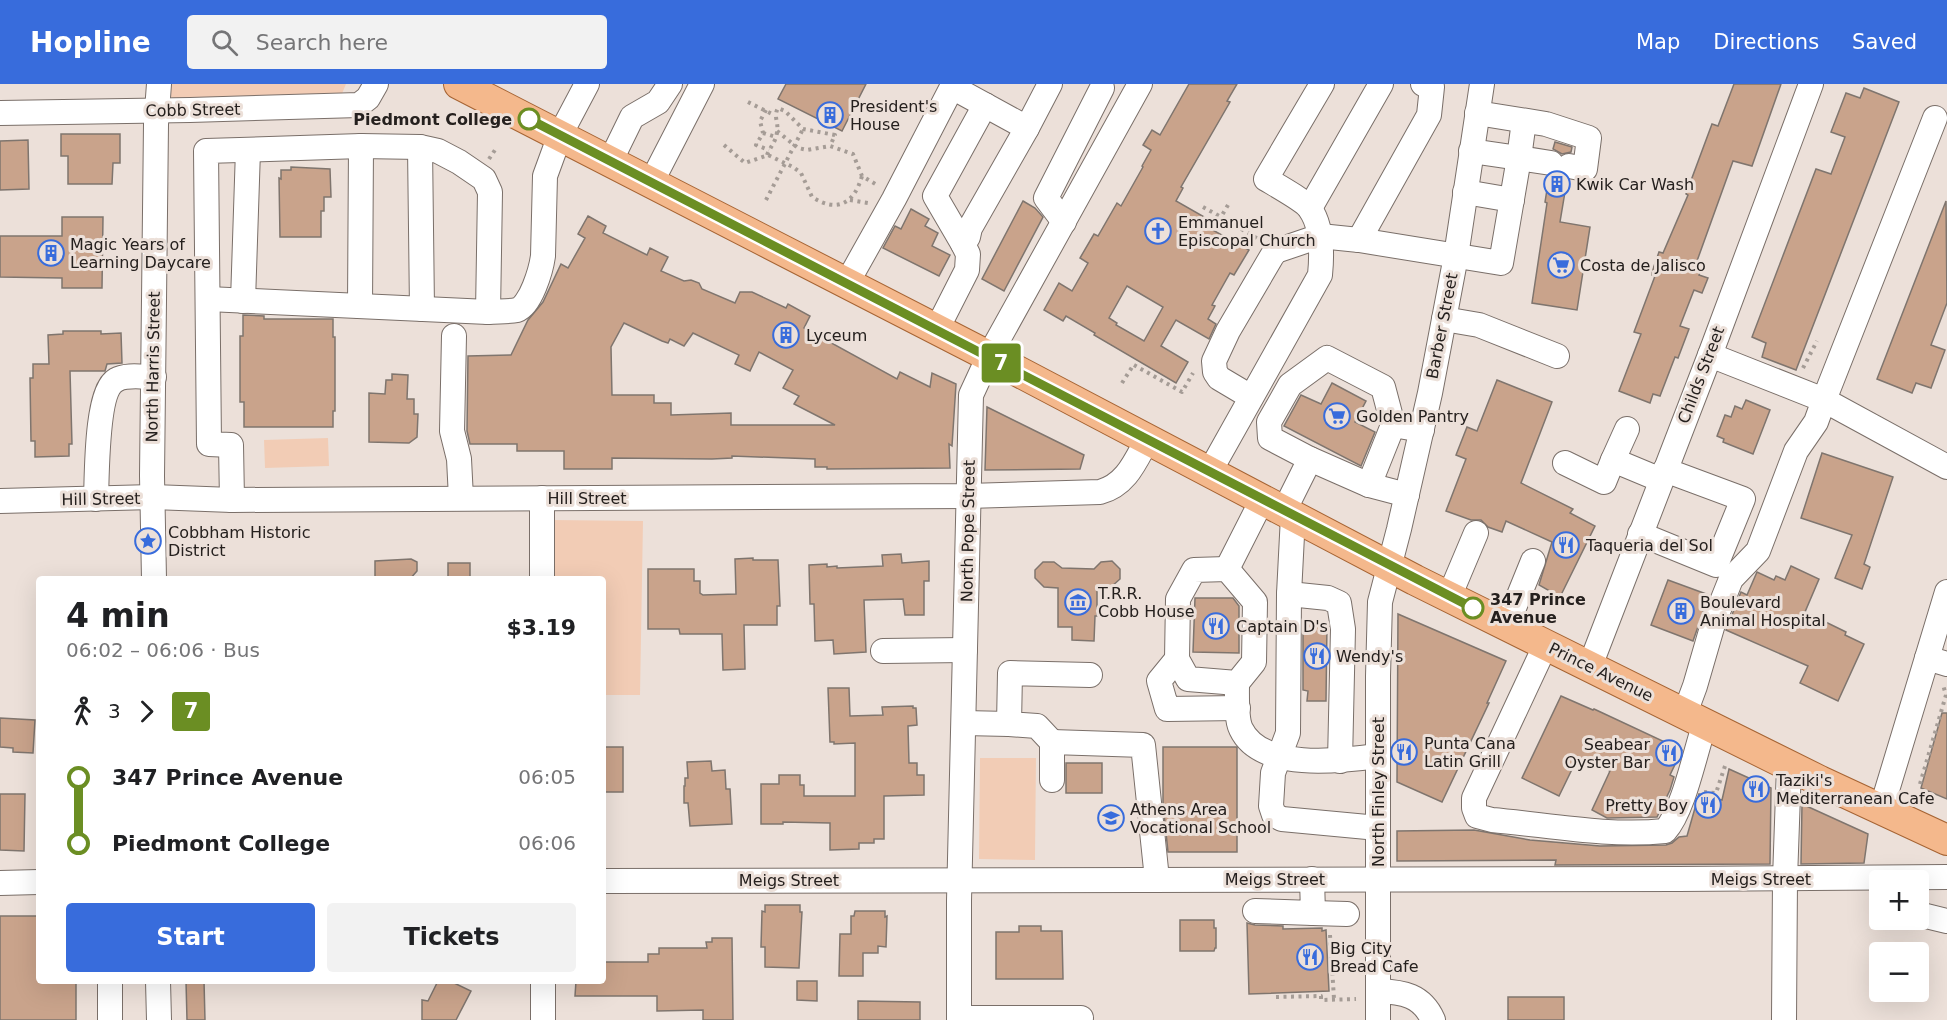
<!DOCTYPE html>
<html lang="en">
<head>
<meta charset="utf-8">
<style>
	:root { --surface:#fff; --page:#f2f2f2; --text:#202124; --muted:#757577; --accent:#386cdc }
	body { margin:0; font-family:"DejaVu Sans",sans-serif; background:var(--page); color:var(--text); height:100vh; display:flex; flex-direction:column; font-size:22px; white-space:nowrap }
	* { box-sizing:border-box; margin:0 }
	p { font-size:20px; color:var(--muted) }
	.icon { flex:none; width:33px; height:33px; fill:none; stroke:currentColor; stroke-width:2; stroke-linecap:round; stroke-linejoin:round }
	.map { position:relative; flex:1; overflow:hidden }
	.drawer { position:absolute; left:36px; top:492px; width:570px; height:408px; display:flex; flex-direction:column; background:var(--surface); border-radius:6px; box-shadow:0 6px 24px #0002 }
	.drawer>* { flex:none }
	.badge { padding:0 12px; border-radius:4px; font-size:21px; line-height:39px }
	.fabs { position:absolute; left:1869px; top:786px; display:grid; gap:12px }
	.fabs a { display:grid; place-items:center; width:60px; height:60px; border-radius:6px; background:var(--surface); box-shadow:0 6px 24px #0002; font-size:30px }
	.map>.badge { position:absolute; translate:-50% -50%; box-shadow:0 0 0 3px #fff }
	.legs { display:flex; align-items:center; gap:9px; height:66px; padding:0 30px; font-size:20px }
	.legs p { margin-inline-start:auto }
	.overview { display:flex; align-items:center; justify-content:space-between; height:102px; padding:0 30px }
	h1 { font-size:33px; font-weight:700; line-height:45px }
	.button { display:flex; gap:12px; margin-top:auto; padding:12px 30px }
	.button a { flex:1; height:69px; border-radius:6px; background:var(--accent); color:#fff; font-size:24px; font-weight:700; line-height:69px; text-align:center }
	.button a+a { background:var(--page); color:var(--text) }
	ul { padding:0 30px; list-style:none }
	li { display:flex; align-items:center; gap:21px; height:66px; font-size:22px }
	li i { display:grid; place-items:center; width:9px; height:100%; margin:0 8px; background:currentColor }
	li i::after { content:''; width:15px; height:15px; margin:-8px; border:4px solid; border-radius:50%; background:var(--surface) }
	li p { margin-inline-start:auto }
	li:first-child i { background:linear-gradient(#0000 50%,currentColor 0) }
	li:last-child i { background:linear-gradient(currentColor 50%,#0000 0) }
	header { display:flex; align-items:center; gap:36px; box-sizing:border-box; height:84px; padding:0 30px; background:var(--accent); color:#fff }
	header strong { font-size:28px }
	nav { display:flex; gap:33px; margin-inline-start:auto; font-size:21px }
	.search { width:420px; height:54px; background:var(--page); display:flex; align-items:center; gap:15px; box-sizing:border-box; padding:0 21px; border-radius:6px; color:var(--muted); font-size:22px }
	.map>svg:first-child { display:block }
</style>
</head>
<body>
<header>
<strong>Hopline</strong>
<div class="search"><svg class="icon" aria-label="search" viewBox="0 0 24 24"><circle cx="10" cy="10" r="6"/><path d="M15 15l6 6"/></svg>Search here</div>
<nav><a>Map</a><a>Directions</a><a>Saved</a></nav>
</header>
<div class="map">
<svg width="1947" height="936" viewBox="0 0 1947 936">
	<rect width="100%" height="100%" fill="#ece0d9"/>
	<!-- green -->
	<g fill="#f2ccb5">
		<polygon points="167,0 346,0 341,12 338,14 173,14 169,12"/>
		<polygon points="328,354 329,382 265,384 264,356"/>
		<polygon points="551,436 643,437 640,611 603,611 603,495 551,495"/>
		<polygon points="980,674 1036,674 1035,776 979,775"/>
	</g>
	<!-- building -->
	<g fill="#c9a38b" stroke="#7f756e" stroke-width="1.5" fill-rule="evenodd">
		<polygon points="786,0 866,0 842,47 778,15"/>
		<path d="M1189,0H1237L1227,17L1230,18L1181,103L1183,104L1176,117L1213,138L1209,144L1249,166L1234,191L1230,189L1212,221L1215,222L1208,235L1216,240L1209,255L1176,236L1161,262L1188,278L1176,299L1094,251L1095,249L1066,232L1063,237L1044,226L1059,199L1072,207L1088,179L1080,174L1094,150L1098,152L1117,119L1121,122L1143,83L1142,82L1151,66L1143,61L1152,46L1160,51ZM1127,202L1163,223L1144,257L1116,241L1117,239L1109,234Z"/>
		<polygon points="1734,0 1781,0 1752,82 1733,77 1697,177 1704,179 1699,191 1708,194 1702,209 1694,206 1680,242 1689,245 1678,274 1675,273 1660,312 1653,310 1650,319 1619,307 1641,250 1634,248 1655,192 1652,191 1652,188 1659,168 1663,169 1688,111 1686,110 1712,40 1718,42"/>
		<polygon points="1864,4 1899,18 1796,286 1762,273 1766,259 1752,253 1816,85 1831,90 1845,53 1831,48 1846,9 1860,14"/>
		<polygon points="61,50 120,50 120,79 113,79 112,100 68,100 68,72 61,72"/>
		<polygon points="28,56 29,105 0,106 0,57"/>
		<polygon points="1555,58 1572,63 1571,68 1562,70 1553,65"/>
		<polygon points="291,83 330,85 331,113 324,113 324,127 321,127 321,153 280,153 279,94 281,95 281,86 291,86"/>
		<polygon points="1558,91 1567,96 1560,138 1590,143 1577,226 1532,219 1547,119 1545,118 1549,93"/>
		<polygon points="1023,117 1035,124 1043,133 1004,207 982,195"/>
		<polygon points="1946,117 1947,219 1931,261 1945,266 1931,304 1916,299 1912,309 1877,295"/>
		<polygon points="911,125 929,135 925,142 938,149 932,162 950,171 939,192 883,164 895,142 901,145"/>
		<path d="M588,132L606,142L603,149L647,171L650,164L668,173L661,187L684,197L691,196L699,199L702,205L735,219L740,208H752L786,224L788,220L810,232L804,244L897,295L900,288L930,303L932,289L956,300L952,362L949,360L950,384L827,385V383H815V375L732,372V374L712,375L612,374V385H564V367H517V360H470L467,347L468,272L511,271L528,236L543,218L561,180L568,184L585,154L578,150ZM624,239L662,257L668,259L670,255L684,262L693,249L739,271L735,280L750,287L759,268L793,286L783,304L799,312L794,320L835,341H731V329L671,331V319H654V311H612L611,263Z"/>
		<polygon points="62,133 103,133 102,204 62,204 62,194 0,193 0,152 62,152"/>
		<polygon points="243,231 264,232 264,235 333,235 333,253 335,253 335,327 333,327 333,343 244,343 244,318 240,318 240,252 243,252"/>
		<polygon points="63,247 101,247 101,250 121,249 122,279 107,280 105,287 70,287 72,360 69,360 69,372 35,373 35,357 31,357 30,294 33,294 33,280 49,280 48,251 63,250"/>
		<polygon points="392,290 408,291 407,315 414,315 414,330 418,330 417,353 409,359 369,358 369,309 385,310 386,296 392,296"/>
		<polygon points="1497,296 1552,318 1521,399 1573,425 1570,429 1595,442 1560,513 1539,501 1552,458 1506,437 1502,448 1488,443 1481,436 1471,436 1446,427 1466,375 1456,371 1467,343 1477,347"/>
		<polygon points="1332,299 1366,317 1355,338 1375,348 1361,382 1284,342 1301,311 1321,320"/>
		<polygon points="1746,316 1770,326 1753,370 1723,358 1724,355 1717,352 1725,331 1731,333 1735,322 1742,325"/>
		<polygon points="987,323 1084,371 1080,385 985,386"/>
		<polygon points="1822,369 1893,393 1864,480 1870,483 1862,505 1835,494 1852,451 1801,434"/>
		<polygon points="901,470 902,479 929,477 929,497 924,497 924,531 905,531 903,515 864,516 866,568 834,570 833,556 815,557 814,520 810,520 809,481 827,480 827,483 837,482 837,484 883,482 882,471"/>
		<polygon points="753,474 753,476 778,476 780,522 777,522 777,541 744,541 745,585 723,586 722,550 680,550 679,545 648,545 648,485 694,485 694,497 700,497 700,509 703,511 736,510 735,475"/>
		<polygon points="411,475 417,478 417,487 410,495 375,495 375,477"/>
		<polygon points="1112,477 1120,485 1120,495 1111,503 1097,503 1097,532 1095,532 1094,557 1072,556 1072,543 1058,543 1058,504 1044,503 1035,494 1035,486 1043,478 1054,478 1062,484 1094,485 1101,478"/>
		<rect x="448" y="479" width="22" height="16"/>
		<polygon points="1791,482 1819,495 1805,528 1846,548 1845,551 1864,560 1838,617 1800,599 1808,582 1726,546 1741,508 1747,511 1757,488 1774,496 1776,492 1785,496"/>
		<polygon points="1668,496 1709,511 1693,557 1651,541"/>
		<polygon points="1195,514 1233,514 1239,522 1239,569 1193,568"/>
		<polygon points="1398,530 1506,577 1487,619 1489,619 1442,718 1397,698"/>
		<polygon points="1303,538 1327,538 1326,617 1307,617 1308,607 1303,606"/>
		<polygon points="828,604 849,604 850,632 883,631 882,623 913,622 913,624 916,624 917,641 908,642 909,679 917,679 917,691 924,691 924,711 884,712 884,755 874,755 874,759 859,759 859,765 830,766 830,739 783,738 783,740 761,740 761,700 779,700 779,691 800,691 800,701 804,701 804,712 855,712 855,659 834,660 834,658 830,658"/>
		<polygon points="1561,612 1593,626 1594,625 1682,666 1670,691 1674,693 1670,706 1657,733 1607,734 1592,726 1610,687 1578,673 1559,712 1522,694"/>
		<polygon points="1942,629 1947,629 1947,715 1921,704"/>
		<polygon points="0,634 35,636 33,669 13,668 13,664 0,663"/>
		<rect x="603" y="663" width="20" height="45"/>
		<polygon points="1163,663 1237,663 1237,768 1168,768 1163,720"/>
		<polygon points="711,677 712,687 725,686 726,705 730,705 732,740 690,742 688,719 684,719 684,702 685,702 685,694 688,694 687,678"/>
		<rect x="1066" y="679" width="36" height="30"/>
		<polygon points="1729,685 1771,704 1770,780 1555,781 1556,776 1397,777 1397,747 1474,746 1530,756 1600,762 1666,761 1672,759 1679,753 1687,752 1699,710 1722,716"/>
		<polygon points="0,710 25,710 24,767 0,766"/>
		<polygon points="1802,720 1868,750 1864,779 1801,780"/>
		<polygon points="765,821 800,821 800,828 802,828 799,884 765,883 765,863 761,863 762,827 765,828"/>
		<polygon points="855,827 885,827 885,833 887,832 886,863 878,862 878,869 863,869 863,892 839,892 840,850 851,850 851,832 854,832"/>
		<polygon points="0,832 39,832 39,897 76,897 76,936 0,936"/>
		<polygon points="1180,836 1214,836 1214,844 1216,844 1216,864 1215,864 1214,867 1180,867"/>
		<polygon points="1247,839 1255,841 1283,842 1283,845 1322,844 1322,847 1326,846 1329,907 1249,910"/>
		<polygon points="1019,842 1041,842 1041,847 1062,847 1063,895 996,895 996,848 1019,848"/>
		<polygon points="712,854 732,854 733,936 703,936 703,926 657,927 657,912 575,912 576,897 603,897 603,878 648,878 648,870 659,870 659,864 707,864 706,858 712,858"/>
		<polygon points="186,897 204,897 205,936 187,936"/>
		<polygon points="438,897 450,897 471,907 456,936 422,936 422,916 428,917"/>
		<polygon points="797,897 817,897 817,917 797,916"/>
		<rect x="1508" y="913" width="56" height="23"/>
		<polygon points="858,917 920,918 920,936 858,936"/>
	</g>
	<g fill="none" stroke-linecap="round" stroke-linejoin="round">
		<!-- minor casing -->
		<g stroke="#7a6f69" stroke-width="26">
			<g id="minor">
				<polyline points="0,29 190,26 359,21 368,14 376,0"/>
				<polyline points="1477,29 1546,40 1589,54 1585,85 1569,82"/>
				<polyline points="1027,44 1050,0"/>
				<polyline points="420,63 422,225"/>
				<polyline points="1471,67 1519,74 1524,37"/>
				<polyline points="610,78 632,33 658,18 670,0"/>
				<polyline points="651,99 702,0"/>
				<polyline points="1465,108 1512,116"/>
				<polyline points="1310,124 1381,0"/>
				<polyline points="1064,138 1046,114 1102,4"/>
				<polyline points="1359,156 1429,31 1432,3 1423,0"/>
				<polyline points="963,160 935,112 985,21"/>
				<polyline points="847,199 894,115 952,3 1027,44 970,144 968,153 963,160 968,170 967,186 937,245"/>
				<polyline points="208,215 488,228"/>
				<polyline points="243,217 248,66"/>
				<polyline points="360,222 361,62"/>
				<polyline points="1444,235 1479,241 1557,272"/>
				<polyline points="454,252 452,347 459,375 461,414"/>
				<polyline points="1710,271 1824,316 1935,34"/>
				<polyline points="1251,313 1219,294 1215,288 1214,277 1228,247 1272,172 1276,167 1320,152 1359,156 1501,179 1519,74 1551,79"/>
				<polyline points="1627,345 1613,376 1661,396"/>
				<polyline points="1310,375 1369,401 1407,411"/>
				<polyline points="1565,379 1604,398 1613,376"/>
				<path d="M1209,389L1320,191C1322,171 1322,142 1310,125C1305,117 1276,101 1266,95L1322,0"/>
				<polyline points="1369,401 1393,341"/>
				<polyline points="542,414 542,495"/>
				<path d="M96,415C97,392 96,307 116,296C126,290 143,293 154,293"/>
				<path d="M232,416L231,361L209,360L206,67L361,62L420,63L438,67L459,78L484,95L490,108L488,228C497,227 508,228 517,226C531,221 541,186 543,172L545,92L560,51L587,0"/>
				<path d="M0,417L153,413L232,416L968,412L1100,408C1126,401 1135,378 1147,356"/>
				<polyline points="1284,427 1310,375 1270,354 1269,338 1290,301 1327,274 1383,303 1393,341 1422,346"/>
				<polyline points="1293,432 1289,510 1288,649 1273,689 1271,722 1274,731 1282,735 1378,744"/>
				<polyline points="1640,450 1716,481 1743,415 1665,386"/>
				<polygon points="1227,485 1255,518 1254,578 1237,599 1188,595 1177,575 1178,515 1194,486"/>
				<polyline points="1227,485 1262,416"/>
				<polyline points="154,495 152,392 156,40 159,0"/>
				<polyline points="1289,510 1328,514 1339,519 1343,545 1340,677"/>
				<polyline points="1449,513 1476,449"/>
				<polyline points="1507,541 1533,477"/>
				<path d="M1546,560L1474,714V724L1477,732L1492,736C1549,741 1608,753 1665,747C1684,726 1695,668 1705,639"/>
				<polyline points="883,567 965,566"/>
				<polyline points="1927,574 1947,580"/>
				<polyline points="1177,575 1159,597 1167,625 1238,624"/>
				<polyline points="1590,582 1710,271 1811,0"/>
				<path d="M1237,599C1237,611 1236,635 1241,645C1261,687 1340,677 1378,672"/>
				<polyline points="1685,629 1695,602 1713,540 1731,495 1758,467 1796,367 1816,338 1824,316 1947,383"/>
				<polyline points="964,639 1009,640"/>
				<polyline points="1052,658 1037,642 1009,640 1010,589 1090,591"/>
				<polyline points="1052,696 1052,658 1143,661 1157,795"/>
				<polyline points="1881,726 1947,508"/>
				<polyline points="603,797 1678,795 1947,793"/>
				<polyline points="0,799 39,798"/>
				<polyline points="1255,827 1313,829 1312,795"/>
				<polyline points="1313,829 1347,830"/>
				<polyline points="1918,830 1947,837"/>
				<polyline points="158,897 159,936"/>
				<path d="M1378,907C1403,908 1422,911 1433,936"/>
				<polyline points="959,934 1081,934"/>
				<polyline points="110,936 110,897"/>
				<polyline points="543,936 543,897"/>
				<polyline points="959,936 959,817 971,311 989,272 1140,0"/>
				<polyline points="1378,936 1378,592 1380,518 1399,445 1430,309 1456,172 1482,0"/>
				<polyline points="1784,936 1785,795 1789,682"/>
			</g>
		</g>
		<!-- major casing -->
		<g stroke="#a66434" stroke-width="32">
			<polyline id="major" points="459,0 1006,281 1415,496 1820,697 1947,756"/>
		</g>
		<!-- path -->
		<g stroke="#a59c96" stroke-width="4" stroke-dasharray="3 4.5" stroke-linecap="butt">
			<polyline points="748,18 774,31"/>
			<polyline points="766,26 760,37 763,49 756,61 769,66"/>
			<polyline points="777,47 798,64 807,66 830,62 853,70 862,92 877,101"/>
			<polyline points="763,49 776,53"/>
			<path d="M724,61L745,79L768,71L793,83L801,89L812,113C837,129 854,120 862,92"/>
			<path d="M767,71C770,63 776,58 777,48C779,38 773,33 778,24L785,27L803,45L835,51L830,62"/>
			<polyline points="489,75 495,66"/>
			<polyline points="766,116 803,45"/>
			<polyline points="850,116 868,119"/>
			<polyline points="1228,121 1221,133 1260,156"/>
			<polyline points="1203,123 1221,133"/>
			<polyline points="1134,281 1182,308 1193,289"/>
			<polyline points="1803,284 1817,257"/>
			<polyline points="1122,299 1134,280"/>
			<polyline points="1920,700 1946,611 1943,601"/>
			<polyline points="1704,708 1716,709 1726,679"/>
			<polyline points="1330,851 1334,915"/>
			<polyline points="1276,913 1321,912 1321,916 1356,915"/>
		</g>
		<!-- minor -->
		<use href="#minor" stroke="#fff" stroke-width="24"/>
		<!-- major -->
		<use href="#major" stroke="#f4b88c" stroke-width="30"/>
	</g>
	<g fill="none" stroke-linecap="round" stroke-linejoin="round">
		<!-- line-1 casing -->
		<g stroke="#fff" stroke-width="14">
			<polyline id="line-1" points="529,35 1473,524"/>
		</g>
		<!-- line-1 -->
		<use href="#line-1" stroke="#6b8e23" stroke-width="9"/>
	</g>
	<!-- icons -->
	<defs>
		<g id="building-ring" transform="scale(1.35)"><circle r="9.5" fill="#ece0d9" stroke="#386cdc" stroke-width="1.5"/><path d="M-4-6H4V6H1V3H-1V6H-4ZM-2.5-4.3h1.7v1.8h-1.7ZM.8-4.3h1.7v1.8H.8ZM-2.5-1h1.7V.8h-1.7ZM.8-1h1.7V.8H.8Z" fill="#386cdc"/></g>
		<g id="church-ring" transform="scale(1.35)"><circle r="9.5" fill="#ece0d9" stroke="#386cdc" stroke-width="1.5"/><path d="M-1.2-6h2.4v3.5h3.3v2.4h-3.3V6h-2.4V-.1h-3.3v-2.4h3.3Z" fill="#386cdc"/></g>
		<g id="supermarket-ring" transform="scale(1.35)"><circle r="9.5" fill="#ece0d9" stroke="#386cdc" stroke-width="1.5"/><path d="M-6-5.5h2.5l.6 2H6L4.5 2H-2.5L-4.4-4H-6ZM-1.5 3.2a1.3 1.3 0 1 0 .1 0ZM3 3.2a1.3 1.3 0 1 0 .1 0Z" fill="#386cdc"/></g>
		<g id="sight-ring" transform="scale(1.35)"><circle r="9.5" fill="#ece0d9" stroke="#386cdc" stroke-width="1.5"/><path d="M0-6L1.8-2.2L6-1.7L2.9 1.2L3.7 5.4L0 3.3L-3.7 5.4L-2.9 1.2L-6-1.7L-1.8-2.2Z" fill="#386cdc"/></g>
		<g id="restaurant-ring" transform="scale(1.35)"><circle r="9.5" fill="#ece0d9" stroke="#386cdc" stroke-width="1.5"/><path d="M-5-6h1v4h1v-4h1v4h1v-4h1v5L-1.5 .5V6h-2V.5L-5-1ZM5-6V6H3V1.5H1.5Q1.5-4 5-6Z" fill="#386cdc"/></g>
		<g id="museum-ring" transform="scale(1.35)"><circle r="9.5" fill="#ece0d9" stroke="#386cdc" stroke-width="1.5"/><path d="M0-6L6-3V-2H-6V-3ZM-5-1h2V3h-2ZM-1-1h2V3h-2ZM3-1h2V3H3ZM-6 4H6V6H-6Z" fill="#386cdc"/></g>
		<g id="school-ring" transform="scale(1.35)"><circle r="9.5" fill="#ece0d9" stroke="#386cdc" stroke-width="1.5"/><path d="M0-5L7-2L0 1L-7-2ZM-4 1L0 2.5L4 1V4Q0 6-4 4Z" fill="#386cdc"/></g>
	</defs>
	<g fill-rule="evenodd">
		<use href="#building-ring" x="830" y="31"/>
		<use href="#building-ring" x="1557" y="100"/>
		<use href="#church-ring" x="1158" y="147"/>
		<use href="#building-ring" x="51" y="169"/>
		<use href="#supermarket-ring" x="1561" y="181"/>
		<use href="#building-ring" x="786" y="251"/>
		<use href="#supermarket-ring" x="1337" y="332"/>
		<use href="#sight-ring" x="148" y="457"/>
		<use href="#restaurant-ring" x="1566" y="461"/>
		<use href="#museum-ring" x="1078" y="518"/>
		<use href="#building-ring" x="1681" y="527"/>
		<use href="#restaurant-ring" x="1216" y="542"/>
		<use href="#restaurant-ring" x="1317" y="572"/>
		<use href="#restaurant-ring" x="1404" y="668"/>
		<use href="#restaurant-ring" x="1669" y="669"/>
		<use href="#restaurant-ring" x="1756" y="705"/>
		<use href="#restaurant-ring" x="1708" y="721"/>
		<use href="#school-ring" x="1111" y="734"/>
		<use href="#restaurant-ring" x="1310" y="873"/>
	</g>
	<!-- markers -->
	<g fill="#fff" stroke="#6b8e23" stroke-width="3">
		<circle cx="529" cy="35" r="10"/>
		<circle cx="1473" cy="524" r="10"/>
	</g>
	<g text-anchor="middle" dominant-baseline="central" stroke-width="6" stroke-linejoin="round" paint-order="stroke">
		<!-- poi labels -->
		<g font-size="16" fill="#25201e" stroke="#ece0d9" text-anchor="start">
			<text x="850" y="22">President's<tspan x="850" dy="18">House</tspan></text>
			<text x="1576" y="100">Kwik Car Wash</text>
			<text x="1178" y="138">Emmanuel<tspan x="1178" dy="18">Episcopal Church</tspan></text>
			<text x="70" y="160">Magic Years of<tspan x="70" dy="18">Learning Daycare</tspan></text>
			<text x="1580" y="181">Costa de Jalisco</text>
			<text x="806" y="251">Lyceum</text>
			<text x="1356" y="332">Golden Pantry</text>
			<text x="168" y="448">Cobbham Historic<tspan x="168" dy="18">District</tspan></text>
			<text x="1586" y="461">Taqueria del Sol</text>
			<text x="1098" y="509">T.R.R.<tspan x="1098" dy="18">Cobb House</tspan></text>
			<text x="1700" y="518">Boulevard<tspan x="1700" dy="18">Animal Hospital</tspan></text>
			<text x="1236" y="542">Captain D's</text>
			<text x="1336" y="572">Wendy's</text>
			<text x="1424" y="659">Punta Cana<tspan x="1424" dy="18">Latin Grill</tspan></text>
			<text x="1650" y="660" text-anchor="end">Seabear<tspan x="1650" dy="18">Oyster Bar</tspan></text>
			<text x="1776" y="696">Taziki's<tspan x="1776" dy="18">Mediterranean Cafe</tspan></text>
			<text x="1688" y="721" text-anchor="end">Pretty Boy</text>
			<text x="1130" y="725">Athens Area<tspan x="1130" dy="18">Vocational School</tspan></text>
			<text x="1330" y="864">Big City<tspan x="1330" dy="18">Bread Cafe</tspan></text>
		</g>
		<!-- street labels -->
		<g font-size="16" fill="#25201e" stroke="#ece0d9">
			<text transform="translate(193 26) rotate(-1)">Cobb Street</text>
			<text transform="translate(1442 242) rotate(-79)">Barber Street</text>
			<text transform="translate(153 283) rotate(-89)">North Harris Street</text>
			<text transform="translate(1701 291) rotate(-69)">Childs Street</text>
			<text x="587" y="414">Hill Street</text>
			<text transform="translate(101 415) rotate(-1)">Hill Street</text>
			<text transform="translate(968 447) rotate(-89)">North Pope Street</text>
			<text transform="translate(1601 588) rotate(26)">Prince Avenue</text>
			<text transform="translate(1378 708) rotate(-90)">North Finley Street</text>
			<text x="1275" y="795">Meigs Street</text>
			<text x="1761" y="795">Meigs Street</text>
			<text x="789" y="796">Meigs Street</text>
		</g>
		<!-- stop labels -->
		<g font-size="16" font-weight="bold" fill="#25201e" stroke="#ece0d9" text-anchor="end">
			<text x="512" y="35">Piedmont College</text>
			<text x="1490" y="515" text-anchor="start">347 Prince<tspan x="1490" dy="18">Avenue</tspan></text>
		</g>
	</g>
</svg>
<div class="fabs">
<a>+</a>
<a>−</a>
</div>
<b class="badge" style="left:1001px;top:279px;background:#6b8e23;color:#fff">7</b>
<section class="drawer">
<div class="overview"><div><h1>4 min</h1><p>06:02 – 06:06 · Bus</p></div><b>$3.19</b></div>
<div class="legs"><svg class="icon" aria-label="walk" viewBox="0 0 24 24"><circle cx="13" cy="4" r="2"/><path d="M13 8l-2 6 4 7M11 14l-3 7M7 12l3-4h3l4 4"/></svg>3<svg class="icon" aria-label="forward" viewBox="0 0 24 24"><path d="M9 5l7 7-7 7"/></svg><b class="badge" style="background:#6b8e23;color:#fff">7</b></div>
<ul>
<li><i style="color:#6b8e23"></i><b>347 Prince Avenue</b><p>06:05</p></li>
<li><i style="color:#6b8e23"></i><b>Piedmont College</b><p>06:06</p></li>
</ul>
<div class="button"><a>Start</a><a>Tickets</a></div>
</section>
</div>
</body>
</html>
